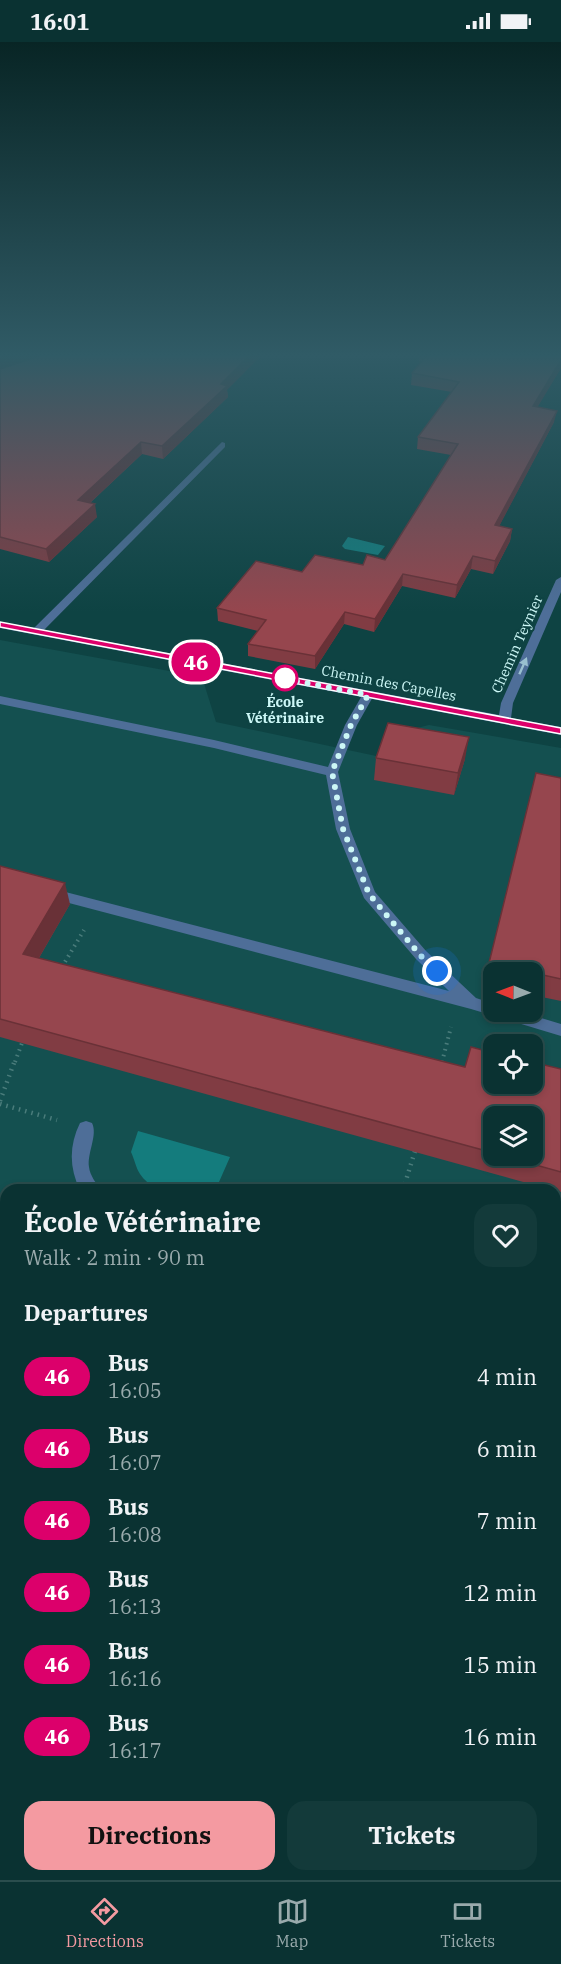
<!DOCTYPE html>
<html lang="en">
<head>
<meta charset="utf-8">
<style>
	:root { --surface:#0a3232; --page:#133a3a; --text:#f1f3f6; --muted:#99aaac; --line:#2a4d4d; --accent:#f49aa1 }
	body { margin:0; font-family:"IBM Plex Serif",serif; background:var(--page); color:var(--text); height:100vh; display:flex; flex-direction:column; font-size:22px; white-space:nowrap }
	* { box-sizing:border-box; margin:0 }
	p { font-size:20px; color:var(--muted) }
	.icon { flex:none; width:33px; height:33px; fill:none; stroke:currentColor; stroke-width:2; stroke-linecap:round; stroke-linejoin:round }
	.map { position:relative; flex:1; overflow:hidden }
	.details { position:absolute; left:0px; top:1142px; width:561px; height:698px; display:flex; flex-direction:column; background:var(--surface); border-radius:18px 18px 0 0; box-shadow:0 3px 9px #0003,0 0 0 2px var(--line) }
	.details>* { flex:none }
	.badge { padding:0 12px; border-radius:20px; font-size:21px; line-height:39px }
	.needle { width:39px; rotate:271deg }
	.controls { position:absolute; left:483px; top:920px; display:grid; gap:12px }
	.controls a { display:grid; place-items:center; width:60px; height:60px; border-radius:12px; background:var(--surface); box-shadow:0 3px 9px #0003,0 0 0 2px var(--line); font-size:30px }
	.you { position:absolute; width:30px; height:30px; margin:-15px; border:4px solid #fff; border-radius:50%; background:#1a73e8; box-shadow:0 0 0 9px #1a73e833 }
	.map>.badge { position:absolute; translate:-50% -50%; box-shadow:0 0 0 3px #fff }
	h2 { padding:0 24px; font-size:22px; line-height:54px }
	.round { display:grid; place-items:center; flex:none; width:63px; height:63px; border-radius:18px; background:var(--page) }
	.overview { display:flex; align-items:center; justify-content:space-between; height:102px; padding:0 24px }
	h1 { font-size:28px; font-weight:700; line-height:45px }
	.action { display:flex; gap:12px; margin-top:auto; padding:12px 24px }
	.action a { flex:1; height:69px; border-radius:18px; background:var(--accent); color:#111; font-size:24px; font-weight:700; line-height:69px; text-align:center }
	.action a+a { background:var(--page); color:var(--text) }
	ul { padding:0; list-style:none }
	li { display:flex; align-items:center; gap:18px; height:72px; padding:0 24px }
	li div { flex:1 }
	li b { display:block; font-size:22px }
	li em { font-style:normal }
	li .badge { min-width:66px; font-weight:700; text-align:center }
	.status { display:flex; justify-content:space-between; align-items:center; height:42px; padding:0 30px; background:var(--surface); direction:ltr }
	.status svg { height:16px; fill:currentColor }
	.menu { display:flex; justify-content:space-around; align-items:center; height:84px; border-top:2px solid var(--line); background:var(--surface); font-size:16px; color:var(--muted) }
	.menu a { display:grid; justify-items:center; gap:3px }
	.menu .selected { color:var(--accent) }
	.map>svg:first-child { display:block }
</style>
</head>
<body>
<div class="status"><b>16:01</b><svg viewBox="0 0 49 12"><path d="M0 12V9h3v3zM5 12V6h3v6zM10 12V3h3v9zM15 12V0h3v12zM26 1h20v11H26zM47 4h2v5h-2z"/></svg></div>
<div class="map">
<svg width="561" height="1838" viewBox="0 0 561 1838">
	<rect width="100%" height="100%" fill="#0e4343"/>
	<!-- built -->
	<path fill="#145050" fill-rule="evenodd" d="M0,598L202,635L216,680L381,715L413,687L429,683L561,706V1838H0ZM494,930H532V969H494ZM494,1002H532V1041H494ZM494,1074H532V1113H494ZM6,1148H555V1833H6Z"/>
	<!-- water -->
	<g fill="#147c7d">
		<polygon points="348,495 385,504 378,513 345,507 342,504"/>
		<path d="M138,1089L230,1115L219,1140C195,1148 156,1157 140,1132C136,1126 134,1116 131,1110Z"/>
	</g>
	<g fill="none" stroke-linecap="round" stroke-linejoin="round">
		<!-- path-far2 -->
		<g stroke="#4a7c7b" stroke-width="4" stroke-dasharray="1.5 4.5" stroke-linecap="butt">
			<polyline points="62,925 84,888"/>
			<polyline points="15,1020 22,1001"/>
			<polyline points="442,1020 451,985"/>
		</g>
		<!-- path-far1 -->
		<g stroke="#4a7c7b" stroke-width="4.5" stroke-dasharray="1.5 5" stroke-linecap="butt">
			<polyline points="441,1024 442,1018"/>
			<polyline points="0,1059 15,1018"/>
			<polyline points="0,1062 57,1078"/>
			<polyline points="403,1148 415,1109"/>
		</g>
		<!-- path -->
		<g stroke="#4a7c7b" stroke-width="6" stroke-dasharray="2 7" stroke-linecap="butt">
			<polyline points="0,1413 6,1419"/>
			<polyline points="0,1466 6,1456"/>
			<polyline points="555,1595 561,1600"/>
			<polyline points="211,1833 212,1838"/>
		</g>
		<!-- lane -->
		<g fill="#4e6e98" fill-rule="evenodd">
			<polygon points="368,649 374,653 357,683 338,730 350,787 375,850 426,909 476,956 494,962 494,969 518,969 561,982 561,994 471,967 50,856 43,851 50,846 449,949 416,917 364,856 336,787 326,733 214,706 0,662 0,654 214,698 328,725 345,683 364,650"/>
			<path d="M86,1079L92,1081C98,1093 87,1111 89,1125C90,1134 96,1140 100,1148H80C69,1126 69,1103 80,1081Z"/>
			<polygon points="555,1269 561,1271 561,1289 555,1287"/>
		</g>
		<!-- street -->
		<polygon fill="#4e6e98" fill-rule="evenodd" points="222,400 225,401 225,405 44,588 499,673 501,661 556,538 561,535 561,550 513,661 511,676 561,685 561,693 0,586 0,580 34,586"/>
	</g>
	<!-- wall -->
	<g fill="#813c43" fill-rule="evenodd">
		<polygon points="0,312 227,348 228,355 163,417 142,412 90,461 97,475 49,520 0,507"/>
		<polygon points="420,312 561,312 561,326 537,365 554,380 499,484 512,487 510,499 493,532 471,527 455,556 402,544 374,590 344,582 315,627 248,614 248,602 258,589 218,579 217,566 302,530 363,523 385,518 451,413 417,407 418,395 452,350 411,343 412,331 422,320 419,319"/>
		<polygon points="376,716 465,717 454,753 374,738"/>
		<polygon points="536,731 561,736 561,959 532,953 532,930 494,930 494,944 484,942"/>
		<path d="M0,824L70,862L39,916L465,1025L561,1027V1150L555,1148H552L0,995ZM494,1074L532,1113H494Z"/>
	</g>
	<!-- shaded-wall -->
	<g fill="#693137">
		<polygon points="13,312 54,312 0,329 0,316"/>
		<polygon points="251,312 263,312 227,348 228,355 163,417 162,404 221,342"/>
		<polygon points="561,318 561,326 531,376 533,364"/>
		<polygon points="557,369 554,380 493,496 495,483"/>
		<polygon points="141,400 142,412 79,471 78,458"/>
		<polygon points="95,462 97,475 49,520 46,507"/>
		<polygon points="512,487 510,499 493,532 495,519"/>
		<polygon points="473,514 471,527 455,556 457,543"/>
		<polygon points="403,532 402,544 374,590 375,577"/>
		<polygon points="345,570 344,582 315,627 315,614"/>
		<polygon points="469,695 465,717 454,753 458,731"/>
		<polygon points="65,841 70,862 29,933 23,912"/>
	</g>
	<!-- building -->
	<g fill="#96464e" stroke="#693137" stroke-width="1.5">
		<polygon points="0,312 13,312 0,316"/>
		<polygon points="45,312 251,312 221,342 227,344 162,404 141,400 78,458 95,462 46,507 0,495 0,327"/>
		<polygon points="428,312 561,312 561,318 533,364 557,369 495,483 512,487 495,519 473,514 457,543 403,532 375,577 345,570 315,614 248,602 266,578 217,566 256,519 302,530 315,513 363,523 367,513 385,518 458,402 418,395 459,340 412,331"/>
		<polygon points="388,681 469,695 458,731 376,716"/>
		<polygon points="536,731 561,736 561,937 489,921"/>
		<polygon points="0,824 65,841 23,912 465,1025 471,1005 494,1011 494,1041 532,1041 532,1020 561,1027 561,1130 500,1113 532,1113 532,1074 494,1074 494,1111 0,977"/>
	</g>
	<!-- one-way arrows -->
	<defs><path id="oneway-solid" d="M-6-.8H1V-3.2L6.5 0L1 3.2V.8H-6Z" transform="scale(1.5)"/></defs>
	<use fill="#9ac0d0" href="#oneway-solid" transform="translate(523 624) rotate(-66)"/>
	<!-- sky -->
	<linearGradient id="sky" x2="0" y2="1"><stop stop-color="#082525"/><stop offset="0.55" stop-color="#305b66"/><stop offset="1" stop-color="#305b66" stop-opacity="0"/></linearGradient>
	<rect width="561" height="570" fill="url(#sky)"/>
	<!-- line -->
	<polygon fill="#dc006b" stroke="#fff" stroke-width="1.5" points="0,580 561,686 561,692 0,585"/>
	<g fill="none" stroke-linecap="round" stroke-linejoin="round">
		<!-- walk -->
		<polyline stroke="#ccf7f6" stroke-width="6" stroke-dasharray="0 10.8" points="285,636 275,635 368,653 351,683 332,730 343,787 369,852 420,913 437,929"/>
	</g>
	<!-- markers -->
	<circle fill="#fff" stroke="#dc006b" stroke-width="3" cx="285" cy="636" r="12"/>
	<g text-anchor="middle" dominant-baseline="central" stroke-width="4.5" stroke-linejoin="round" paint-order="stroke">
		<!-- far-street labels -->
		<g font-size="14" fill="#ccf7f6" stroke="#0e4343">
			<text transform="translate(517 602) rotate(-66)">Chemin Teynier</text>
			<text transform="translate(389 641) rotate(11)">Chemin des Capelles</text>
		</g>
		<!-- far-stop labels -->
		<g font-size="14" font-weight="bold" fill="#ccf7f6" stroke="#0e4343">
			<text x="285" y="660">École<tspan x="285" dy="16">Vétérinaire</tspan></text>
		</g>
	</g>
</svg>
<div class="controls">
<a><svg class="needle" viewBox="-14 -14 28 28"><path d="M0-13l5 13h-10z" fill="#e53935"/><path d="M0 13l5-13h-10z" fill="#99aaac"/></svg></a>
<a><svg class="icon" aria-label="locate" viewBox="0 0 24 24"><circle cx="12" cy="12" r="6"/><path d="M12 2v4M12 18v4M2 12h4M18 12h4"/></svg></a>
<a><svg class="icon" aria-label="layers" viewBox="0 0 24 24"><path d="M12 4l9 5-9 5-9-5zM3 14l9 5 9-5"/></svg></a>
</div>
<div class="you" style="left:437px;top:929px"></div>
<b class="badge" style="left:196px;top:620px;background:#dc006b;color:#fff">46</b>
<section class="details">
<div class="overview"><div><h1>École Vétérinaire</h1><p>Walk · 2 min · 90 m</p></div><a class="round"><svg class="icon" aria-label="heart" viewBox="0 0 24 24"><path d="M12 20l-8-8c-3-5 5-10 8-4 3-6 11-1 8 4z"/></svg></a></div>
<h2>Departures</h2>
<ul>
<li><span class="badge" style="background:#dc006b;color:#fff">46</span><div><b>Bus</b><p>16:05</p></div><em>4 min</em></li>
<li><span class="badge" style="background:#dc006b;color:#fff">46</span><div><b>Bus</b><p>16:07</p></div><em>6 min</em></li>
<li><span class="badge" style="background:#dc006b;color:#fff">46</span><div><b>Bus</b><p>16:08</p></div><em>7 min</em></li>
<li><span class="badge" style="background:#dc006b;color:#fff">46</span><div><b>Bus</b><p>16:13</p></div><em>12 min</em></li>
<li><span class="badge" style="background:#dc006b;color:#fff">46</span><div><b>Bus</b><p>16:16</p></div><em>15 min</em></li>
<li><span class="badge" style="background:#dc006b;color:#fff">46</span><div><b>Bus</b><p>16:17</p></div><em>16 min</em></li>
</ul>
<div class="action"><a>Directions</a><a>Tickets</a></div>
</section>
</div>
<nav class="menu">
<a class="selected"><svg class="icon" aria-label="directions" viewBox="0 0 24 24"><path d="M12 3l9 9-9 9-9-9zM9 14v-3h6M13 9l2 2-2 2"/></svg>Directions</a>
<a><svg class="icon" aria-label="map" viewBox="0 0 24 24"><path d="M3 6l6-2 6 2 6-2v14l-6 2-6-2-6 2zM9 4v14M15 6v14"/></svg>Map</a>
<a><svg class="icon" aria-label="tickets" viewBox="0 0 24 24"><path d="M3 7h18v10H3zM15 7v10"/></svg>Tickets</a>
</nav>
</body>
</html>
